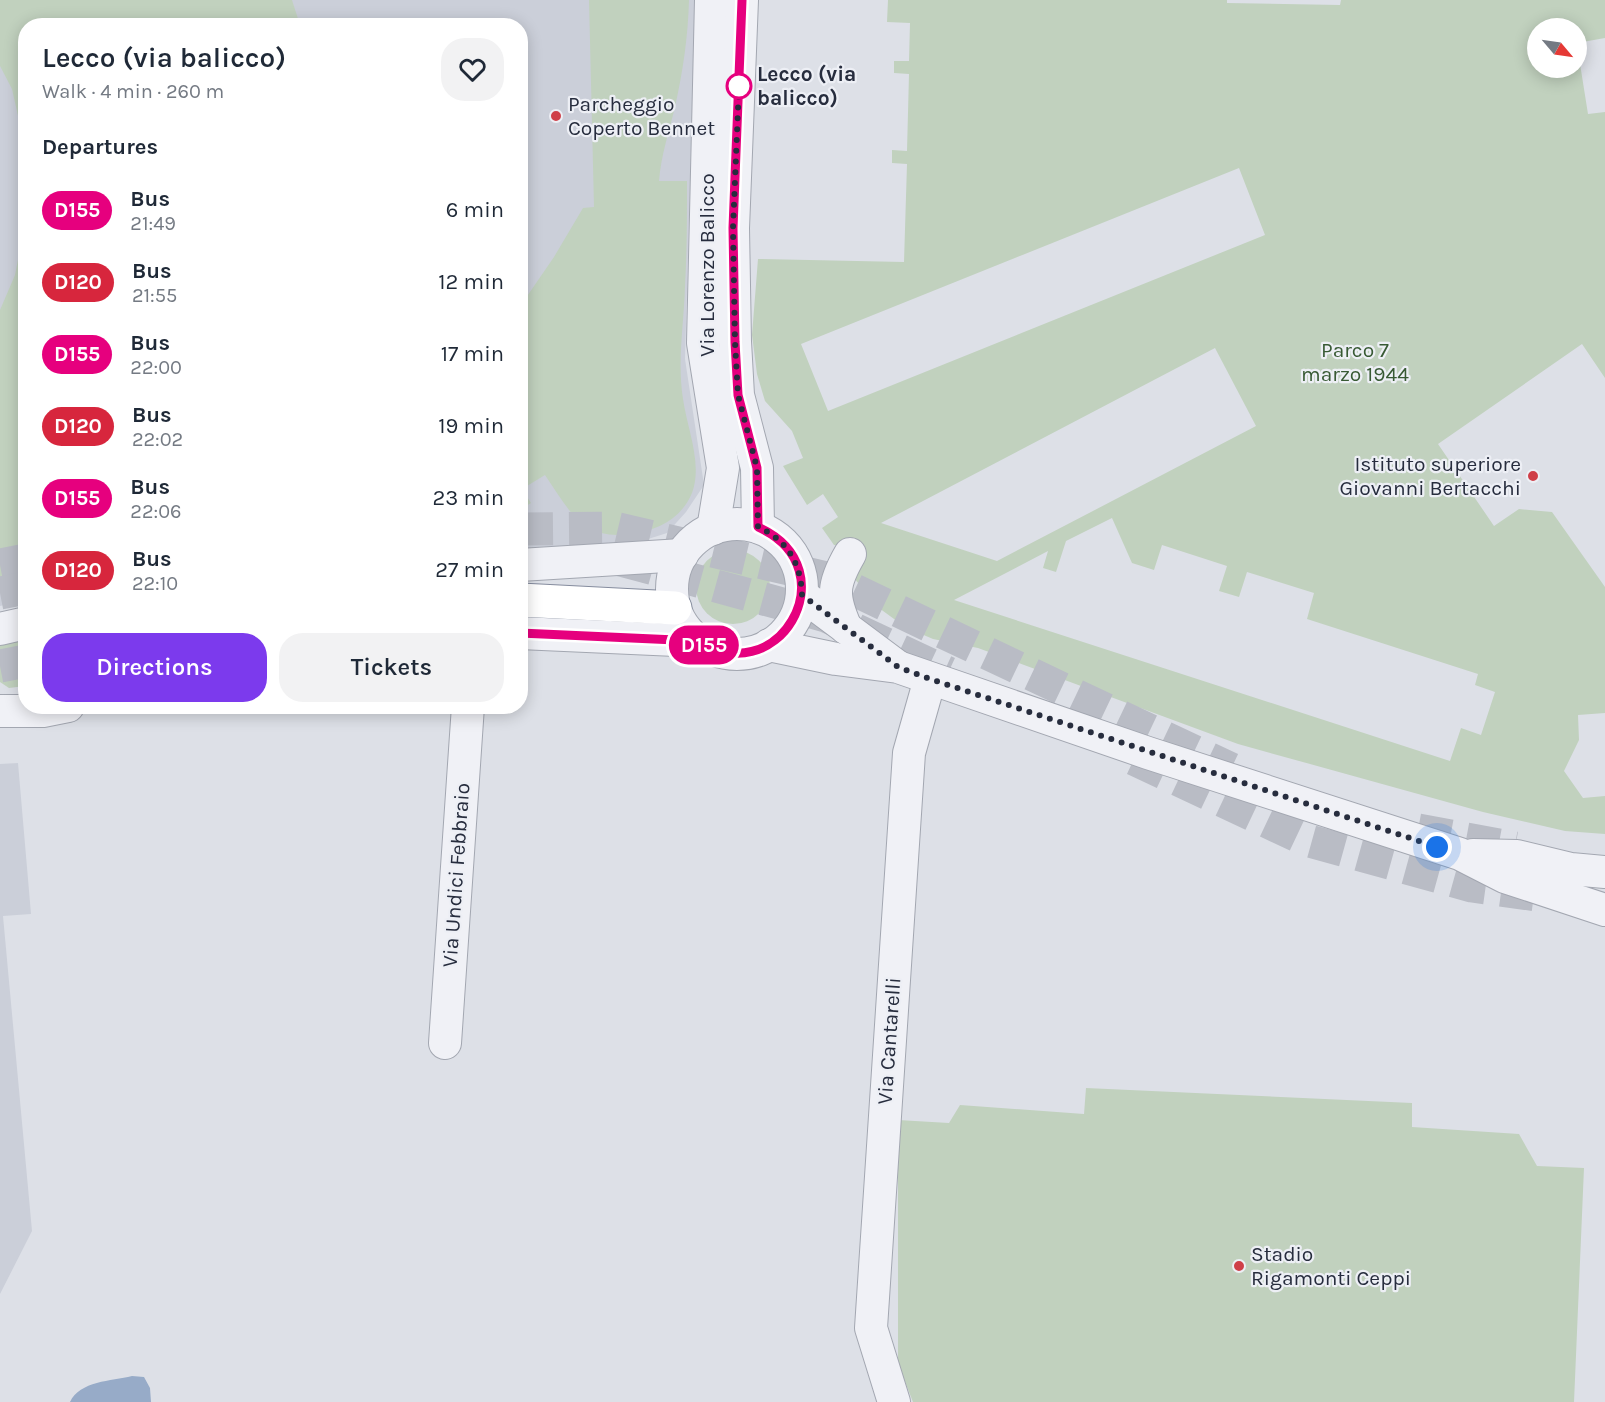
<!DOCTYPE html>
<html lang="en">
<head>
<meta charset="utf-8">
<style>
	:root { --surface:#fff; --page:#f2f2f3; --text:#1f2937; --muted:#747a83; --accent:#7c3aed }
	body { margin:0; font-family:Karla,sans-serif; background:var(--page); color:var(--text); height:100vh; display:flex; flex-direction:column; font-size:22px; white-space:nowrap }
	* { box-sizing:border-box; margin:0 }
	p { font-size:20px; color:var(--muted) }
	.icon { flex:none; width:33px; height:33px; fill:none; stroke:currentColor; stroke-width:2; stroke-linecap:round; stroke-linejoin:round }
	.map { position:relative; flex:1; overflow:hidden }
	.panel { position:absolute; left:18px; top:18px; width:510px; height:696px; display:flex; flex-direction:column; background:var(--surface); border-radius:24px; box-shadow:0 3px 15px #0003 }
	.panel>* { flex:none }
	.badge { padding:0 12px; border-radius:20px; font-size:21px; line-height:39px }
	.needle { width:39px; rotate:119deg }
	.fabs { position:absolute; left:1527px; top:18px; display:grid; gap:12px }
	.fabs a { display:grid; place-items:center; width:60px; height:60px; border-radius:50%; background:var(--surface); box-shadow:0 3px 15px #0003; font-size:30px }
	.you { position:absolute; width:30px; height:30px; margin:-15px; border:4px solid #fff; border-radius:50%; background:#1a73e8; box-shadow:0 0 0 9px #1a73e833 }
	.map>.badge { position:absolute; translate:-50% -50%; box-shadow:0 0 0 3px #fff }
	h2 { padding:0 24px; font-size:22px; line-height:54px }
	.round { display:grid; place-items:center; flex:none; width:63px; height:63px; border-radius:24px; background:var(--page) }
	.headline { display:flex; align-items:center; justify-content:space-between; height:102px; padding:0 24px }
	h1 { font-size:28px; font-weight:600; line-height:45px }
	.action { display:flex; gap:12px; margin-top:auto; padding:12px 24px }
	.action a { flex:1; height:69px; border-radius:24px; background:var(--accent); color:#fff; font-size:24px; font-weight:600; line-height:69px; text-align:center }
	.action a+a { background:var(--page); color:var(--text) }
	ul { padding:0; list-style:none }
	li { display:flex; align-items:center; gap:18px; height:72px; padding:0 24px }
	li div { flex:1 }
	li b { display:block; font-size:22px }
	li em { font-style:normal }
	li .badge { min-width:66px; font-weight:700; text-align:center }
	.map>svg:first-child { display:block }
</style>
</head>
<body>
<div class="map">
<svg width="1605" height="1402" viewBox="0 0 1605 1402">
	<rect width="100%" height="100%" fill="#dde0e7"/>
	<!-- built -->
	<g fill="#cbcfd9">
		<polygon points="0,0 695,0 685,359 704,485 686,512 667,533 642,541 521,552 520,26 26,26 26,600 0,606"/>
		<polygon points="18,763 31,914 3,916 32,1231 0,1294 0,764"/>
	</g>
	<!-- green -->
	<g fill="#c1d1be" fill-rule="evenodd">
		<polygon points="0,0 292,0 300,25 26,26 25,147 12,89 0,66"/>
		<path d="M589,0H689C688,37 683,71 675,107C669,132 661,155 659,181H687C687,216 687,251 685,286C684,324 677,361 683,399C687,428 703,464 692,493C681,519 658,530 631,534C582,541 569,510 545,475L522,489L531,503L521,509V305L554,257L583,208L594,207Z"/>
		<path d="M888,0H1227V3L1340,5L1341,0H1605V38L1577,43L1576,28H1538V68H1576L1577,45L1588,114L1605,112V378L1582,344L1438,444L1494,526L1519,509L1552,512L1605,587V713L1578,715L1579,740L1564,771L1583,798L1605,796V834L1565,831L1483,812L1238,744L978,648L933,639L905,627L879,608L854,578L844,546L834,545L822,528L838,517L823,494L807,505L783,466L803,458L792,431L765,401L757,374L752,335L758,259L904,262L907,164L892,163V150L907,151L909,74L894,73V61H909L910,23L887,22ZM1239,168L1265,235L828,411L801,344ZM1215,348L1256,426L997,561L881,523ZM1112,518L1132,563L1154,570L1162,545L1227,566L1219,591L1239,597L1247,572L1314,593L1307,619L1478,674L1475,685L1495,692L1481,735L1461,728L1450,761L954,600L1048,551L1043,568L1056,572L1066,541Z"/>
		<polygon points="25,224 25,581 0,586 0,310 15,275"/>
		<circle cx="733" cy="587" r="37"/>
		<polygon points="25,635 25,686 9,688 0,682 0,645"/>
		<polygon points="1086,1088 1412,1103 1412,1127 1519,1134 1537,1166 1584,1168 1574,1402 913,1402 898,1364 898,1120 949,1123 960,1105 1084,1114"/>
	</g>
	<!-- water -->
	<path fill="#97abc8" d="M132,1376L144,1377L150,1388L151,1402H70C80,1381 111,1381 132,1376Z"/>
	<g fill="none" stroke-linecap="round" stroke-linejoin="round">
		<!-- highway-tunnel -->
		<g stroke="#b9bcc5" stroke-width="33" stroke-dasharray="33 16" stroke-linecap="butt">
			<polyline points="520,529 615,528 831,579 1231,769"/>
			<polyline points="621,560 826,616 948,673"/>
			<polyline points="0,565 26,560"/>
			<polyline points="0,593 26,588"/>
			<polyline points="0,666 26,661"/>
			<polyline points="1134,759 1306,840 1472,886 1537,895"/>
			<polyline points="1418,830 1515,848"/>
		</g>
		<!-- minor casing -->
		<g stroke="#a3a7b1" stroke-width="34">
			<g id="minor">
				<polyline points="711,0 703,343 723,468 713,529"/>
				<polyline points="742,0 733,228 735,342 738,395 757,468 758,527"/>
				<circle cx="737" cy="589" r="65"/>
				<polyline points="520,565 682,555"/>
				<polyline points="802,595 897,666"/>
				<path d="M846,628C832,596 832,585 850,554"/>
				<polyline points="0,629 26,623"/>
				<polyline points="520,633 676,640 694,637"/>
				<polyline points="769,645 836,659 898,667 1148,753 1460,854 1505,877 1605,910"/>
				<polyline points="0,711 43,711 68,706"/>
				<polyline points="1473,855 1517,856 1571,869 1605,872"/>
				<polyline points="445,1043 468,706"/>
				<polyline points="894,1402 871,1328 909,753 930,679"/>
			</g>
		</g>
		<!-- highway casing -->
		<g stroke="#858c9e" stroke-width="35">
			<polyline id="highway" points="520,600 675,608"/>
		</g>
		<!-- minor -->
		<use href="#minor" stroke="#f0f1f6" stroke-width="32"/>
		<!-- highway -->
		<use href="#highway" stroke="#fff" stroke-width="33"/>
	</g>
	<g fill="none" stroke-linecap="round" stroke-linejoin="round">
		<!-- line casing -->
		<g stroke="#fff" stroke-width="14">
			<path id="line" d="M520,633L676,640L694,637C776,698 852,569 758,527L757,468L738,395L735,342L733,228L742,0"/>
		</g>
		<!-- line -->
		<use href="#line" stroke="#e6007e" stroke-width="9"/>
		<!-- walk -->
		<path stroke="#272d3e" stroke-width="6" stroke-dasharray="0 10.8" d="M739,86L733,228L735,342L738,395L757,468L758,527C787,540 801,563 802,595L898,667L930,679L1437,847"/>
	</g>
	<!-- markers -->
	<circle fill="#fff" stroke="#e6007e" stroke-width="3" cx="739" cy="86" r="12"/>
	<g fill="#cf3f48" stroke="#edeff5" stroke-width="2">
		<circle cx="556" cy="116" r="6"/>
		<circle cx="1533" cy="476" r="6"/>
		<circle cx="1239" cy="1266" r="6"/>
	</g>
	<g text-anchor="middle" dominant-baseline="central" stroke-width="4.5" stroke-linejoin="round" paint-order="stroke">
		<!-- stop labels -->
		<g font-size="21" font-weight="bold" fill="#272d3e" stroke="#edeff5" text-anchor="start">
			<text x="757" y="74">Lecco (via<tspan x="757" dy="24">balicco)</tspan></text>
		</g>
		<!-- poi labels -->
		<g font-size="21" fill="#272d3e" stroke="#edeff5" text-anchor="start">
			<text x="568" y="104">Parcheggio<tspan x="568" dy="24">Coperto Bennet</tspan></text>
			<text x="1521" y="464" text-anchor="end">Istituto superiore<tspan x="1521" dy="24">Giovanni Bertacchi</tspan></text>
			<text x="1251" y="1254">Stadio<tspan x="1251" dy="24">Rigamonti Ceppi</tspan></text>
		</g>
		<!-- street labels -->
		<g font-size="21" fill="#272d3e" stroke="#edeff5">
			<text transform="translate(707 265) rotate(-90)">Via Lorenzo Balicco</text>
			<text transform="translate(456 875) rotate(-86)">Via Undici Febbraio</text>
			<text transform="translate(889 1041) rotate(-86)">Via Cantarelli</text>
		</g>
		<!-- park labels -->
		<g font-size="21" fill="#385a34" stroke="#edeff5">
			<text x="1355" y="350">Parco 7<tspan x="1355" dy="24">marzo 1944</tspan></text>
		</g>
	</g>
</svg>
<div class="fabs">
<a><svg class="needle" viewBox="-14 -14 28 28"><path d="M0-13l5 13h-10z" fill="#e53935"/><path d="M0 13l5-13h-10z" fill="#747a83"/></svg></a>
</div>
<div class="you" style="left:1437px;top:847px"></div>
<b class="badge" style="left:704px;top:645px;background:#e6007e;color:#fff">D155</b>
<section class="panel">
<div class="headline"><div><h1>Lecco (via balicco)</h1><p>Walk · 4 min · 260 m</p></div><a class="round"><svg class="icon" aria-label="heart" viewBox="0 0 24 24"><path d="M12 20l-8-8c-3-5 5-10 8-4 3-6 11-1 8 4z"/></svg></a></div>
<h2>Departures</h2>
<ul>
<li><span class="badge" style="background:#e6007e;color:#fff">D155</span><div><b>Bus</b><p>21:49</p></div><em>6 min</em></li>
<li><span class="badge" style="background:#d7263d;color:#fff">D120</span><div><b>Bus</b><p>21:55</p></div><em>12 min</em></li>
<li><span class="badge" style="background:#e6007e;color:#fff">D155</span><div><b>Bus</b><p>22:00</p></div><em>17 min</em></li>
<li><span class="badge" style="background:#d7263d;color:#fff">D120</span><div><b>Bus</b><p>22:02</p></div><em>19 min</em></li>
<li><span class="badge" style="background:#e6007e;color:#fff">D155</span><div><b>Bus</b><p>22:06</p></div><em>23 min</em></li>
<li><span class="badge" style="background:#d7263d;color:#fff">D120</span><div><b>Bus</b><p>22:10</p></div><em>27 min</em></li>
</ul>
<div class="action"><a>Directions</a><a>Tickets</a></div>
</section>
</div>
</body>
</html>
